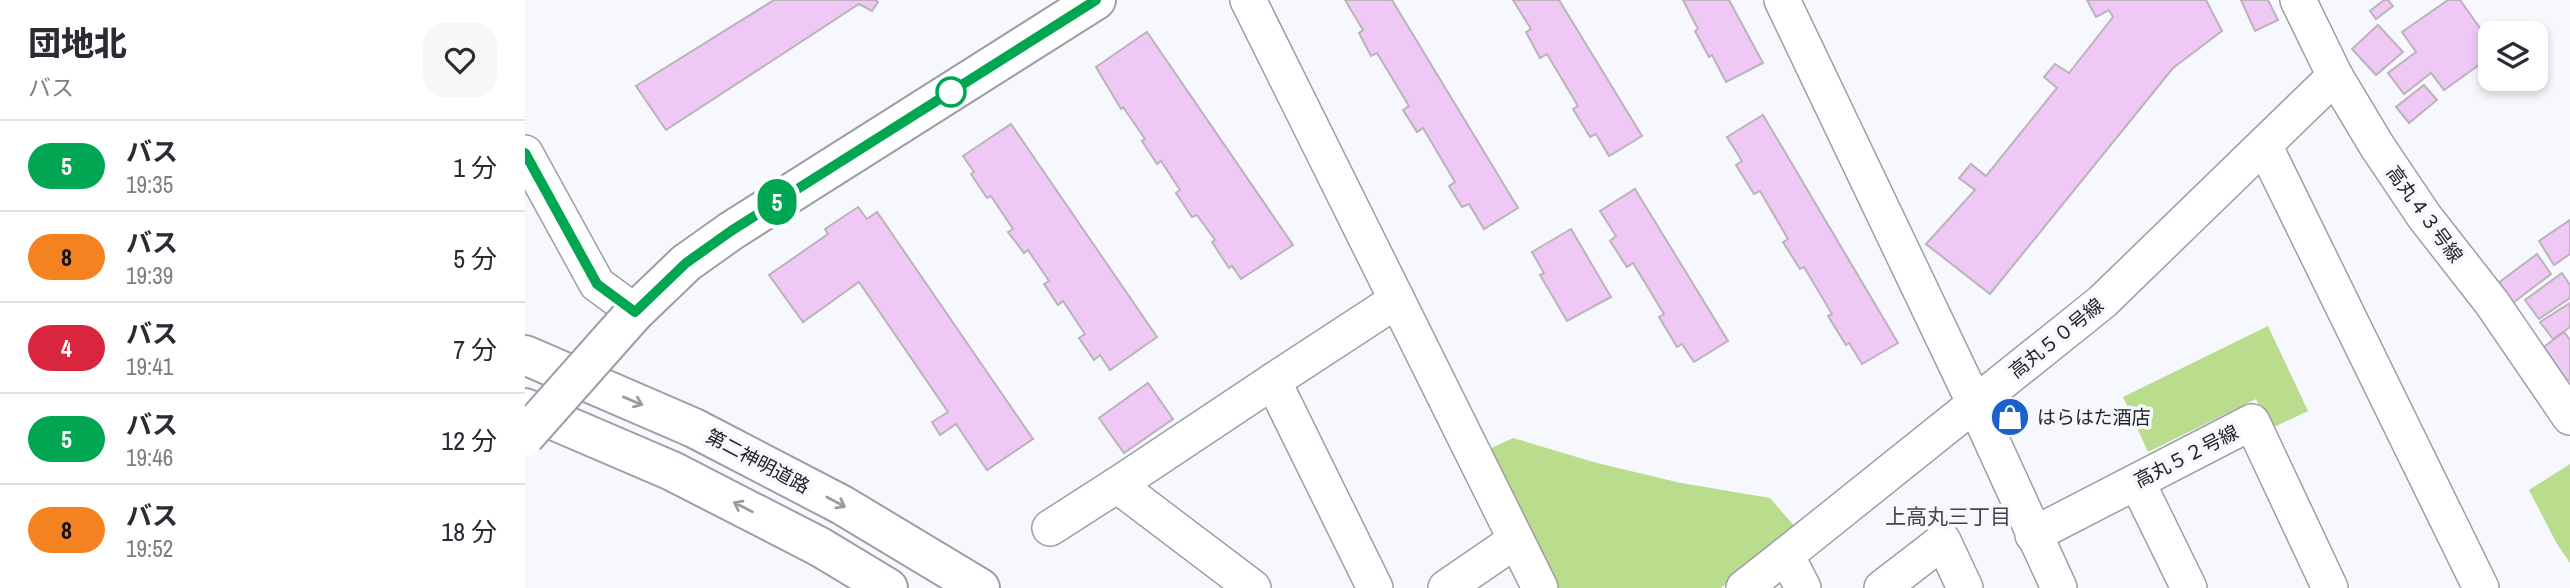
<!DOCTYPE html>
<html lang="ja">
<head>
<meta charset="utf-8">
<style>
	:root { --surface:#fff; --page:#f7f7f7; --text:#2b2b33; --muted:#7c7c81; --line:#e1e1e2 }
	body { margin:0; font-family:"Archivo Narrow","Noto Sans JP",sans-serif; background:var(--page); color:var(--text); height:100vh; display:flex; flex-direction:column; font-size:26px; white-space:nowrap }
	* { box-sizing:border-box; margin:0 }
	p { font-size:23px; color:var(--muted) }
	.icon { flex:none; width:38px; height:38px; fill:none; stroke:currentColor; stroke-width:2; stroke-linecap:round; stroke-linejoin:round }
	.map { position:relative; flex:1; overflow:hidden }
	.details { display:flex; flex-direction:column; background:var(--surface); width:525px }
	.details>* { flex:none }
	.badge { padding:0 14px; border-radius:23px; font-size:24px; line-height:46px }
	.buttons { position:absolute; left:1953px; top:21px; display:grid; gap:14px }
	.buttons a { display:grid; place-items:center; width:70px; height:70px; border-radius:14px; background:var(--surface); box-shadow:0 4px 10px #0003; font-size:35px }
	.map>.badge { position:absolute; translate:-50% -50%; box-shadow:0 0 0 4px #fff }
	.round { display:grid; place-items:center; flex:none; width:74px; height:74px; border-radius:21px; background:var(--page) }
	.summary { display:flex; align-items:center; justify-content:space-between; height:119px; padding:0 28px }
	h1 { font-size:33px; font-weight:800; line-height:52px }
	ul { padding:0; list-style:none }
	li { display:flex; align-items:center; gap:21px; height:91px; padding:0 28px; border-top:2px solid var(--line) }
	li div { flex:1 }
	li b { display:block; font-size:26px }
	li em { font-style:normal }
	li .badge { min-width:77px; font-weight:700; text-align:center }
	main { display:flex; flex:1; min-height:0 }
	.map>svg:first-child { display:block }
</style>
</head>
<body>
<main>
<section class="details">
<div class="summary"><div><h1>団地北</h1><p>バス</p></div><a class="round"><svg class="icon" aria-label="heart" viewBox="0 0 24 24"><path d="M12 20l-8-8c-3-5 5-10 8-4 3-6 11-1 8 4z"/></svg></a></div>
<ul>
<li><span class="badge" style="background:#00a651;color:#fff">5</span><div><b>バス</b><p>19:35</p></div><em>1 分</em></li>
<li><span class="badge" style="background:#f58220;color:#111">8</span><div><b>バス</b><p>19:39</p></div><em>5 分</em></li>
<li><span class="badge" style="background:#d7263d;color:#fff">4</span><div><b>バス</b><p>19:41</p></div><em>7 分</em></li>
<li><span class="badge" style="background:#00a651;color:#fff">5</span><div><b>バス</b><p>19:46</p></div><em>12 分</em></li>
<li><span class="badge" style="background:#f58220;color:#111">8</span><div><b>バス</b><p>19:52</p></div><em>18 分</em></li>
</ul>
</section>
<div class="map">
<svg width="2045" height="588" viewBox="0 0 2045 588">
	<rect width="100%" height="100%" fill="#f6f8fe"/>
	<!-- green -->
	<g fill="#badc8d">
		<polygon points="1743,326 1783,411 1745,429 1731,399 1623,452 1598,397"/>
		<polygon points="988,438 1072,463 1156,483 1245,498 1271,528 1196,588 1031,588 964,449"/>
		<polygon points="2045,464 2045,563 2032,544 2004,490"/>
	</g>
	<!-- building -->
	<g fill="#efc8f6" stroke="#bab4ba" stroke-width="2">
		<polygon points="249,0 351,0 353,2 347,11 334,4 141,130 111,86"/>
		<polygon points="820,0 867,0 993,208 959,229 944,204 937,207 924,186 930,182 898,128 892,132 878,110 884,106 852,53 846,56 834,33 838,30"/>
		<polygon points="988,0 1034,0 1117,136 1084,156 1071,134 1065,137 1048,109 1053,106 1022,54 1015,58 1001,32 1006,29"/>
		<polygon points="1158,0 1204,0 1238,63 1201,82 1187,55 1184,57 1170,31 1173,29"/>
		<polygon points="1562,0 1681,0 1697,31 1648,68 1465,294 1401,244 1450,190 1434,178 1446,164 1461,176 1532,88 1519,77 1530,64 1544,73 1588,17 1584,10 1571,17"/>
		<polygon points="1716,0 1743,0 1753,20 1730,31"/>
		<polygon points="1859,0 1863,0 1868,6 1851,19 1845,11"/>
		<polygon points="1923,0 1935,0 1965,42 1965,57 1919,90 1906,73 1879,94 1863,73 1891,52 1877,32"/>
		<polygon points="1853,25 1878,52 1851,75 1827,49"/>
		<polygon points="622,32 768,245 716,279 707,266 704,268 687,242 690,240 672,215 667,217 651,193 655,190 636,161 632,164 617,141 620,139 598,107 596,109 571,67"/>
		<polygon points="1899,85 1912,100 1884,123 1871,107"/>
		<polygon points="1238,115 1373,343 1337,364 1324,343 1321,345 1303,316 1307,314 1279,267 1275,269 1258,242 1263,239 1235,191 1229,194 1211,165 1217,161 1202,137"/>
		<polygon points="486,124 632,337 585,370 575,355 569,360 554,338 560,334 538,301 533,305 519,284 524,281 503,250 499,253 483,232 488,229 466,196 462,198 446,174 449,172 438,156"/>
		<polygon points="1110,189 1203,341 1169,362 1157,344 1152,347 1134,317 1139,314 1108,263 1102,267 1085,241 1091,236 1075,211"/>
		<polygon points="333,207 342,219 352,212 508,439 462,470 431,424 415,435 407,422 423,412 334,282 278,322 244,275 303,234 300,229"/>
		<polygon points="2045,220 2045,254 2029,265 2014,241"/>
		<polygon points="1046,229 1086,297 1042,321 1015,275 1019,273 1007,252"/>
		<polygon points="2012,254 2026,274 1984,306 1968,287"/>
		<polygon points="2037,273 2045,285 2045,298 2014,319 2000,300"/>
		<polygon points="2045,303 2045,327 2028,339 2015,322"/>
		<polygon points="2039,332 2045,340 2045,379 2040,382 2016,349"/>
		<polygon points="623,383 648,419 599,453 574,418"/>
	</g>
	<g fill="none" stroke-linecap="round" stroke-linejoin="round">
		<!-- street casing -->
		<g stroke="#9c9fa5" stroke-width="38">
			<g id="street">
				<polyline points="723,0 1015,588"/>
				<polyline points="1257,0 1450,404 1534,588"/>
				<polyline points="1773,0 1810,76 1852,146 1899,216 1967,303 2045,417"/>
				<polyline points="1739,145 1956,588"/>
				<polyline points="0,153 72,284 110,312"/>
				<polyline points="1612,482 1664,588"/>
				<polyline points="592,485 748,381"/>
				<polyline points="525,528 592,485 728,588"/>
				<polyline points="1508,535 1727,422 1805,588"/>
				<polyline points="850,588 748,381 872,300"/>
				<polyline points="921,588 991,540"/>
				<polyline points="1219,588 1261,555"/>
				<polyline points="1278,588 1261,555 1577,302 1810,76"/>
				<polyline points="1357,588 1418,541 1440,588"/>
			</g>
		</g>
		<!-- secondary casing -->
		<g stroke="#9c9fa5" stroke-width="42">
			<polyline id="secondary" points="110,312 161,263 206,231 571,0"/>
		</g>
		<!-- highway casing -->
		<g stroke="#9c9fa5" stroke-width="42">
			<g id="highway">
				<polyline points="0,355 169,428 317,505 455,588"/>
				<polyline points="0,408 147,471 295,547 363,588"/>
			</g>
		</g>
		<!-- street -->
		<use href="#street" stroke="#fff" stroke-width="35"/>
		<!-- secondary -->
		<use href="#secondary" stroke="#fff" stroke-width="38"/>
		<!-- highway -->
		<use href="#highway" stroke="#fff" stroke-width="38"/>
		<!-- secondary-bridge casing -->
		<g stroke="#9c9fa5" stroke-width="42" stroke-linecap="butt">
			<polyline id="secondary-bridge" points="0,436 110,312"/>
		</g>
		<!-- secondary-bridge -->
		<use href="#secondary-bridge" stroke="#fff" stroke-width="38"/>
	</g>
	<!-- one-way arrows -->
	<defs><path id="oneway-shaft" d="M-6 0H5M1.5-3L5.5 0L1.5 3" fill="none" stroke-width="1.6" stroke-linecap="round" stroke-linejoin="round" transform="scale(1.75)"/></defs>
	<g stroke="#9c9c9d">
		<use href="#oneway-shaft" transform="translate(108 401) rotate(23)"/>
		<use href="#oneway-shaft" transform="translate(311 502) rotate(28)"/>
		<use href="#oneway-shaft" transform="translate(218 507) rotate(-153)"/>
	</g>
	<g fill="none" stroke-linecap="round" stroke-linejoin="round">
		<!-- line casing -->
		<g stroke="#fff" stroke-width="16">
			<polyline id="line" points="0,153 72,284 110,312 161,263 206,231 571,0"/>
		</g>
		<!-- line -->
		<use href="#line" stroke="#00a651" stroke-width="10"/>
	</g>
	<!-- icons -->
	<defs>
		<g id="shop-disc" transform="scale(2.0125)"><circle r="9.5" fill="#1b61cc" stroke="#f6f8fe"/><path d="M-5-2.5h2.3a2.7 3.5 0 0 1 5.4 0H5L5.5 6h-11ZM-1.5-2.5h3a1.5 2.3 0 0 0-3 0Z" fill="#fff"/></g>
	</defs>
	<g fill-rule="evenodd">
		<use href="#shop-disc" x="1485" y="417"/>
	</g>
	<!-- markers -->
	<circle fill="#fff" stroke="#00a651" stroke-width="3.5" cx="426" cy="92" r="14"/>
	<g text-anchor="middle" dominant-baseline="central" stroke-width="7" stroke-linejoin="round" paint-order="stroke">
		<!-- street labels -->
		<g font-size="19" fill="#222326" stroke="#f6f8fe">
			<text transform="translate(1900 214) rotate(54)">高丸４３号線</text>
			<text transform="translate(1531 338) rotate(-39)">高丸５０号線</text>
			<text transform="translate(1661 456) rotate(-27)">高丸５２号線</text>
			<text transform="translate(233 461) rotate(28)">第二神明道路</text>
		</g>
		<!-- poi labels -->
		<g font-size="19" fill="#222326" stroke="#f6f8fe" text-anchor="start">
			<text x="1512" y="417">はらはた酒店</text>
		</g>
		<!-- neighbourhood labels -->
		<g font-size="21" fill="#42444a" stroke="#f6f8fe">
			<text x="1423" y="516">上高丸三丁目</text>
		</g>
	</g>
</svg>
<div class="buttons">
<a><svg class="icon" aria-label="layers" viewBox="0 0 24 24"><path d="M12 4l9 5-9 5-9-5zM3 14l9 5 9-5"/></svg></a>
</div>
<b class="badge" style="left:252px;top:202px;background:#00a651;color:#fff">5</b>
</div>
</main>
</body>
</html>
